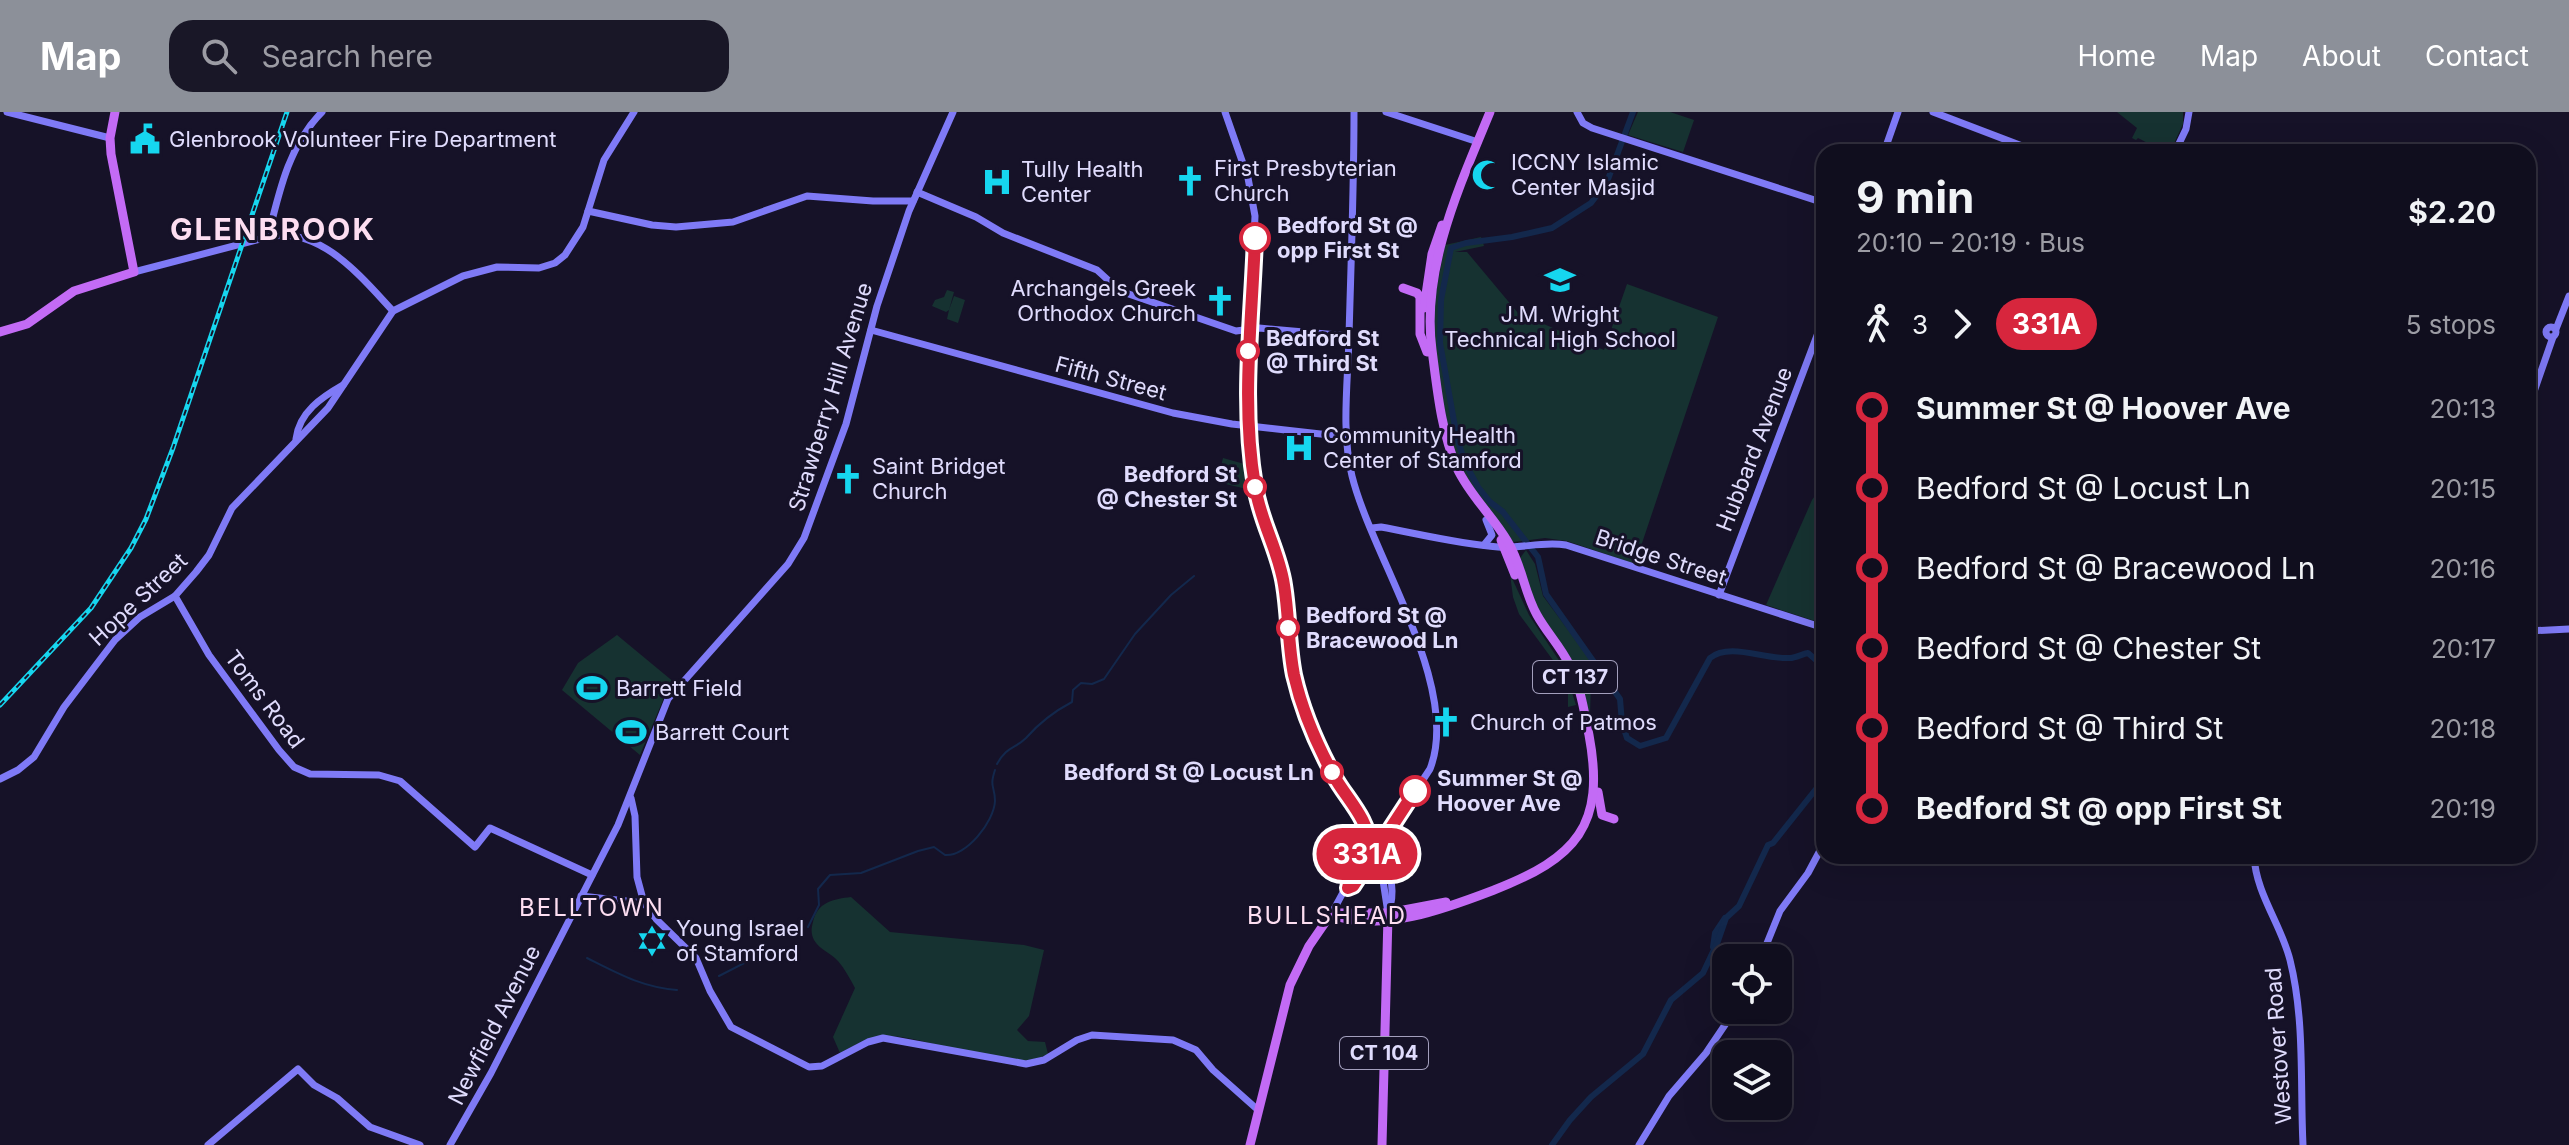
<!DOCTYPE html>
<html lang="en">
<head>
<meta charset="utf-8">
<style>
	:root { --surface:#100e1e; --page:#191727; --text:#f1f3f6; --muted:#9c9ca4; --line:#302e3c; --accent:#8c9099 }
	body { margin:0; font-family:Inter,sans-serif; background:var(--page); color:var(--text); height:100vh; display:flex; flex-direction:column; font-size:30px; white-space:nowrap }
	* { box-sizing:border-box; margin:0 }
	p { font-size:26px; color:var(--muted) }
	.icon { flex:none; width:44px; height:44px; fill:none; stroke:currentColor; stroke-width:2; stroke-linecap:round; stroke-linejoin:round }
	.map { position:relative; flex:1; overflow:hidden }
	.sheet { position:absolute; left:1816px; top:32px; width:720px; height:720px; display:flex; flex-direction:column; background:var(--surface); border-radius:24px; box-shadow:0 8px 32px #0002,0 0 0 2px var(--line) }
	.sheet>* { flex:none }
	.badge { padding:0 16px; border-radius:26px; font-size:28px; line-height:52px }
	.tools { position:absolute; left:1712px; top:832px; display:grid; gap:16px }
	.tools a { display:grid; place-items:center; width:80px; height:80px; border-radius:16px; background:var(--surface); box-shadow:0 8px 32px #0002,0 0 0 2px var(--line); font-size:40px }
	.map>.badge { position:absolute; translate:-50% -50%; box-shadow:0 0 0 4px #fff }
	.legs { display:flex; align-items:center; gap:12px; height:88px; padding:0 40px; font-size:26px }
	.legs p { margin-inline-start:auto }
	.head { display:flex; align-items:center; justify-content:space-between; height:136px; padding:0 40px }
	h1 { font-size:44px; font-weight:700; line-height:60px }
	ul { padding:0 40px; list-style:none }
	li { display:flex; align-items:center; gap:28px; height:80px; font-size:30px }
	li i { display:grid; place-items:center; width:12px; height:100%; margin:0 10px; background:currentColor }
	li i::after { content:''; width:20px; height:20px; margin:-10px; border:6px solid; border-radius:50%; background:var(--surface) }
	li p { margin-inline-start:auto }
	li:first-child i { background:linear-gradient(#0000 50%,currentColor 0) }
	li:last-child i { background:linear-gradient(currentColor 50%,#0000 0) }
	header { display:flex; align-items:center; gap:48px; box-sizing:border-box; height:112px; padding:0 40px; background:var(--accent); color:#fff }
	header strong { font-size:38px }
	nav { display:flex; gap:44px; margin-inline-start:auto; font-size:28px }
	.search { width:560px; height:72px; background:var(--page); display:flex; align-items:center; gap:20px; box-sizing:border-box; padding:0 28px; border-radius:24px; color:var(--muted); font-size:30px }
	.map>svg:first-child { display:block }
</style>
</head>
<body>
<header>
<strong>Map</strong>
<div class="search"><svg class="icon" aria-label="search" viewBox="0 0 24 24"><circle cx="10" cy="10" r="6"/><path d="M15 15l6 6"/></svg>Search here</div>
<nav><a>Home</a><a>Map</a><a>About</a><a>Contact</a></nav>
</header>
<div class="map">
<svg width="2569" height="1033" viewBox="0 0 2569 1033">
	<rect width="100%" height="100%" fill="#161228"/>
	<!-- green -->
	<g fill="#163231">
		<polygon points="1638,0 1670,0 1694,8 1683,40 1628,23"/>
		<polygon points="2117,0 2183,0 2183,12 2170,40 2165,40 2138,26 2136,28 2132,26 2137,16"/>
		<polygon points="1481,125 1484,134 1455,140 1467,140 1518,201 1604,238 1627,172 1718,205 1635,452 1567,429 1545,426 1513,430 1469,375 1454,344 1434,244 1431,206 1445,133"/>
		<polygon points="947,178 954,180 949,198 954,184 965,188 958,211 947,207 949,198 946,200 932,194 935,188 944,185"/>
		<polygon points="1223,346 1248,353 1251,378 1217,370"/>
		<polygon points="1824,371 1824,512 1766,493 1812,388"/>
		<polygon points="1526,438 1535,452 1543,484 1606,569 1591,569 1590,603 1582,577 1538,501 1520,446"/>
		<polygon points="1510,462 1529,503 1564,556 1576,593 1568,595 1568,581 1558,580 1555,551 1519,502 1513,485"/>
		<polygon points="617,523 675,571 663,588 640,643 562,578 578,551"/>
		<path d="M851,785L890,820L1024,833L1044,838L1029,904L1017,918L1028,929L1045,930L1048,942C1009,964 931,924 887,924C870,924 855,933 840,941L833,925L855,876C850,867 845,857 838,849C831,841 820,838 814,828C811,822 811,817 813,810C817,790 834,787 851,785Z"/>
	</g>
	<g fill="none" stroke-linecap="round" stroke-linejoin="round">
		<!-- stream -->
		<g stroke="#13284c" stroke-width="2">
			<path d="M997,652C1007,634 1015,637 1026,626C1040,610 1053,600 1072,590L1073,578L1081,571L1092,572L1104,567L1135,522L1171,483L1194,464"/>
			<path d="M808,815L819,793L818,777L830,763L861,761L918,739L934,735L945,743C966,745 994,710 995,689C995,674 989,676 995,658"/>
			<path d="M587,846C619,862 642,875 677,878"/>
			<polyline points="719,864 764,841"/>
		</g>
		<!-- river -->
		<g stroke="#13284c" stroke-width="6">
			<path d="M1633,0L1607,70L1591,91L1552,116L1512,125L1466,131L1451,136L1441,188L1440,231L1457,326L1465,351L1478,375L1490,390L1503,400L1538,445L1546,482L1620,587L1622,611L1627,626L1640,634L1666,626L1710,546C1730,530 1765,548 1790,546C1796,546 1802,542 1808,541L1824,555"/>
			<polyline points="1713,835 1715,821 1725,806"/>
			<polyline points="1552,1033 1570,1008 1591,985 1643,942 1671,888 1703,861 1718,829 1726,806 1739,794 1768,733 1773,731 1824,667"/>
		</g>
		<!-- secondary -->
		<g stroke="#7f7af6" stroke-width="7">
			<polyline points="7,0 110,26"/>
			<polyline points="1225,0 1248,66 1255,104 1248,258 1256,382 1284,472 1291,543 1302,591 1335,667 1371,721 1378,736 1388,801"/>
			<polyline points="1386,0 1478,30"/>
			<polyline points="1577,0 1583,11 1592,16 1824,91"/>
			<polyline points="1933,0 2038,40"/>
			<polyline points="1884,40 1898,0"/>
			<polyline points="2175,40 2186,17 2189,0"/>
			<polyline points="917,80 976,105 1003,121 1097,158 1120,179 1236,219 1259,216 1349,224"/>
			<polyline points="588,99 652,113 676,115 733,110 807,84 873,89 913,89"/>
			<path d="M268,125C279,80 289,33 322,0"/>
			<path d="M134,160L268,125C320,113 362,166 393,199"/>
			<circle cx="2551" cy="220" r="5"/>
			<polyline points="2556,217 2569,184"/>
			<polyline points="871,218 1173,301 1232,312 1347,325"/>
			<polyline points="2528,297 2553,225"/>
			<path d="M296,327C299,300 322,285 343,273"/>
			<path d="M1372,416L1381,415C1419,422 1459,432 1498,435C1521,437 1542,429 1566,433L1824,516"/>
			<polyline points="1484,433 1492,423 1486,408"/>
			<polyline points="1719,483 1824,205"/>
			<polyline points="175,484 209,543 279,638 294,655 310,662 379,663 400,669 475,735 490,716 592,763"/>
			<polyline points="2528,519 2569,517"/>
			<polyline points="0,667 18,658 34,645 64,595 115,528 140,505 175,484 196,460 209,443 232,396 328,296 393,199 463,164 497,155 539,156 555,151 565,143 583,115 604,48 634,0"/>
			<polyline points="631,686 635,704 637,765 644,791 656,807 696,846 710,879 731,915 809,955 822,954 868,930 883,926 1026,952 1044,948 1077,928 1092,923 1173,928 1196,938 1213,958 1258,998"/>
			<path d="M1382,740C1391,757 1396,783 1388,801"/>
			<path d="M2254,744C2256,782 2281,812 2290,848C2305,908 2300,972 2303,1033"/>
			<path d="M1348,776L1353,774L1430,657C1462,575 1372,445 1352,364C1341,319 1348,270 1349,224C1351,150 1354,75 1354,0"/>
			<polyline points="581,784 644,791"/>
			<path d="M1331,802C1343,783 1357,747 1376,737"/>
			<polyline points="1761,846 1780,799 1808,761 1824,731"/>
			<polyline points="208,1033 298,957 314,973 337,986 370,1015 420,1033"/>
			<polyline points="450,1033 491,961 618,713 668,587 788,452 804,426 846,312 877,194 909,99 953,0"/>
			<polyline points="1639,1033 1669,984 1706,941 1735,898"/>
		</g>
		<!-- primary -->
		<g stroke="#c36bf5" stroke-width="9">
			<polyline points="1403,176 1417,181 1420,185 1420,222 1427,240"/>
			<polyline points="1424,196 1432,142 1442,113"/>
			<polyline points="0,220 27,212 74,179 134,160 111,42 110,26 115,0"/>
			<polyline points="1501,428 1515,463"/>
			<polyline points="1598,680 1602,703 1614,707"/>
			<polyline points="1338,801 1388,801 1446,790"/>
			<path d="M1331,802C1380,822 1447,796 1494,778C1576,746 1606,714 1589,623C1584,599 1581,576 1570,554C1561,535 1547,521 1537,503C1524,480 1522,453 1508,430C1493,404 1470,384 1457,356C1441,320 1437,276 1432,238C1421,157 1460,73 1490,0"/>
			<polyline points="1250,1033 1290,873 1309,834 1331,802"/>
			<polyline points="1382,1033 1388,804"/>
		</g>
		<!-- rail casing -->
		<g stroke="#16d6ef" stroke-width="5">
			<polyline id="rail" points="0,593 91,496 131,436 146,407 173,336 287,0"/>
		</g>
		<!-- rail -->
		<use href="#rail" stroke="#161228" stroke-width="2" stroke-dasharray="6" stroke-linecap="butt"/>
	</g>
	<g fill="none" stroke-linecap="round" stroke-linejoin="round">
		<!-- line-1 casing -->
		<g stroke="#fff" stroke-width="18">
			<path id="line-1" d="M1255,126C1252,209 1241,292 1255,374C1260,409 1279,439 1284,473C1289,503 1288,533 1294,563C1302,598 1317,633 1334,664C1345,685 1370,708 1369,734C1368,750 1350,760 1348,776L1353,774L1415,679"/>
		</g>
		<!-- line-1 -->
		<use href="#line-1" stroke="#d7263d" stroke-width="12"/>
	</g>
	<!-- icons -->
	<defs>
		<g id="civic-bare" transform="scale(2.4)"><path d="M-.6-6.5H3V-4.5H.6V-3L4-1V1h2V6H-6V1h2V-1L-.6-3ZM-1.2 2.5V6h2.4V2.5Z" fill="#16d6ef" stroke="#161228" stroke-width="2.5" paint-order="stroke"/></g>
		<g id="mosque-bare" transform="scale(2.4)"><path d="M3.5-4.9A6 6 0 1 0 3.5 4.9A5 5 0 1 1 3.5-4.9Z" fill="#16d6ef" stroke="#161228" stroke-width="2.5" paint-order="stroke"/></g>
		<g id="church-bare" transform="scale(2.4)"><path d="M-1.2-6h2.4v3.5h3.3v2.4h-3.3V6h-2.4V-.1h-3.3v-2.4h3.3Z" fill="#16d6ef" stroke="#161228" stroke-width="2.5" paint-order="stroke"/></g>
		<g id="hospital-bare" transform="scale(2.4)"><path d="M-5-5h3v3.5h4V-5h3V5h-3V1.5h-4V5h-3Z" fill="#16d6ef" stroke="#161228" stroke-width="2.5" paint-order="stroke"/></g>
		<g id="school-bare" transform="scale(2.4)"><path d="M0-5L7-2L0 1L-7-2ZM-4 1L0 2.5L4 1V4Q0 6-4 4Z" fill="#16d6ef" stroke="#161228" stroke-width="2.5" paint-order="stroke"/></g>
		<g id="stadium-bare" transform="scale(2.4)"><path d="M0-5a6.5 5 0 1 0 0 10a6.5 5 0 1 0 0-10ZM-3.5-1.8h7v3.6h-7Z" fill="#16d6ef" stroke="#161228" stroke-width="2.5" paint-order="stroke"/></g>
		<g id="synagogue-bare" transform="scale(2.4)"><path d="M0-6.5L5.6 3.2H-5.6ZM0 6.5L5.6-3.2H-5.6Z" fill="#16d6ef" stroke="#161228" stroke-width="2.5" paint-order="stroke"/></g>
	</defs>
	<g fill-rule="evenodd">
		<use href="#civic-bare" x="145" y="27"/>
		<use href="#mosque-bare" x="1487" y="63"/>
		<use href="#church-bare" x="1190" y="69"/>
		<use href="#hospital-bare" x="997" y="70"/>
		<use href="#school-bare" x="1560" y="168"/>
		<use href="#church-bare" x="1220" y="189"/>
		<use href="#hospital-bare" x="1299" y="336"/>
		<use href="#church-bare" x="848" y="367"/>
		<use href="#stadium-bare" x="592" y="576"/>
		<use href="#church-bare" x="1446" y="610"/>
		<use href="#stadium-bare" x="631" y="620"/>
		<use href="#synagogue-bare" x="652" y="829"/>
	</g>
	<!-- markers -->
	<g fill="#fff" stroke="#d7263d" stroke-width="4">
		<circle cx="1255" cy="126" r="14"/>
		<circle cx="1248" cy="239" r="10"/>
		<circle cx="1255" cy="375" r="10"/>
		<circle cx="1288" cy="516" r="10"/>
		<circle cx="1332" cy="660" r="10"/>
		<circle cx="1415" cy="679" r="14"/>
	</g>
	<g text-anchor="middle" dominant-baseline="central" stroke-width="6" stroke-linejoin="round" paint-order="stroke">
		<!-- shield labels -->
		<g fill="#161228" stroke="#a39fbd" stroke-width="2">
			<rect x="1533" y="549" width="84" height="32" rx="6"/>
			<rect x="1340" y="925" width="88" height="32" rx="6"/>
		</g>
		<g font-size="20" font-weight="bold" fill="#e0dcfd">
			<text x="1575" y="565">CT 137</text>
			<text x="1384" y="941">CT 104</text>
		</g>
		<!-- poi labels -->
		<g font-size="22" fill="#e0dcfd" stroke="#161228" text-anchor="start">
			<text x="169" y="27">Glenbrook Volunteer Fire Department</text>
			<text x="1511" y="50">ICCNY Islamic<tspan x="1511" dy="25">Center Masjid</tspan></text>
			<text x="1214" y="56">First Presbyterian<tspan x="1214" dy="25">Church</tspan></text>
			<text x="1021" y="57">Tully Health<tspan x="1021" dy="25">Center</tspan></text>
			<text x="1196" y="176" text-anchor="end">Archangels Greek<tspan x="1196" dy="25">Orthodox Church</tspan></text>
			<text x="1560" y="202" text-anchor="middle">J.M. Wright<tspan x="1560" dy="25">Technical High School</tspan></text>
			<text x="1323" y="323">Community Health<tspan x="1323" dy="25">Center of Stamford</tspan></text>
			<text x="872" y="354">Saint Bridget<tspan x="872" dy="25">Church</tspan></text>
			<text x="616" y="576">Barrett Field</text>
			<text x="1470" y="610">Church of Patmos</text>
			<text x="655" y="620">Barrett Court</text>
			<text x="676" y="816">Young Israel<tspan x="676" dy="25">of Stamford</tspan></text>
		</g>
		<!-- stop labels -->
		<g font-size="22" font-weight="bold" fill="#e0dcfd" stroke="#161228" text-anchor="start">
			<text x="1277" y="113">Bedford St @<tspan x="1277" dy="25">opp First St</tspan></text>
			<text x="1266" y="226">Bedford St<tspan x="1266" dy="25">@ Third St</tspan></text>
			<text x="1237" y="362" text-anchor="end">Bedford St<tspan x="1237" dy="25">@ Chester St</tspan></text>
			<text x="1306" y="503">Bedford St @<tspan x="1306" dy="25">Bracewood Ln</tspan></text>
			<text x="1314" y="660" text-anchor="end">Bedford St @ Locust Ln</text>
			<text x="1437" y="666">Summer St @<tspan x="1437" dy="25">Hoover Ave</tspan></text>
		</g>
		<!-- street labels -->
		<g font-size="22" fill="#e0dcfd" stroke="#161228">
			<text transform="translate(1111 266) rotate(15)">Fifth Street</text>
			<text transform="translate(830 285) rotate(-73)">Strawberry Hill Avenue</text>
			<text transform="translate(1754 337) rotate(-69)">Hubbard Avenue</text>
			<text transform="translate(1661 445) rotate(18)">Bridge Street</text>
			<text transform="translate(138 487) rotate(-43)">Hope Street</text>
			<text transform="translate(265 587) rotate(53)">Toms Road</text>
			<text transform="translate(494 913) rotate(-63)">Newfield Avenue</text>
			<text transform="translate(2278 934) rotate(-94)">Westover Road</text>
		</g>
		<!-- neighbourhood labels -->
		<g font-size="24" letter-spacing="2" fill="#fddef1" stroke="#161228">
			<text x="592" y="795">BELLTOWN</text>
			<text x="1327" y="803">BULLSHEAD</text>
		</g>
		<!-- district labels -->
		<g font-size="30" font-weight="bold" letter-spacing="2" fill="#fddef1" stroke="#161228">
			<text x="273" y="117">GLENBROOK</text>
		</g>
	</g>
</svg>
<div class="tools">
<a><svg class="icon" aria-label="locate" viewBox="0 0 24 24"><circle cx="12" cy="12" r="6"/><path d="M12 2v4M12 18v4M2 12h4M18 12h4"/></svg></a>
<a><svg class="icon" aria-label="layers" viewBox="0 0 24 24"><path d="M12 4l9 5-9 5-9-5zM3 14l9 5 9-5"/></svg></a>
</div>
<b class="badge" style="left:1367px;top:742px;background:#d7263d;color:#fff">331A</b>
<section class="sheet">
<div class="head"><div><h1>9 min</h1><p>20:10 – 20:19 · Bus</p></div><b>$2.20</b></div>
<div class="legs"><svg class="icon" aria-label="walk" viewBox="0 0 24 24"><circle cx="13" cy="4" r="2"/><path d="M13 8l-2 6 4 7M11 14l-3 7M7 12l3-4h3l4 4"/></svg>3<svg class="icon" aria-label="forward" viewBox="0 0 24 24"><path d="M9 5l7 7-7 7"/></svg><b class="badge" style="background:#d7263d;color:#fff">331A</b><p>5 stops</p></div>
<ul>
<li><i style="color:#d7263d"></i><b>Summer St @ Hoover Ave</b><p>20:13</p></li>
<li><i style="color:#d7263d"></i><span>Bedford St @ Locust Ln</span><p>20:15</p></li>
<li><i style="color:#d7263d"></i><span>Bedford St @ Bracewood Ln</span><p>20:16</p></li>
<li><i style="color:#d7263d"></i><span>Bedford St @ Chester St</span><p>20:17</p></li>
<li><i style="color:#d7263d"></i><span>Bedford St @ Third St</span><p>20:18</p></li>
<li><i style="color:#d7263d"></i><b>Bedford St @ opp First St</b><p>20:19</p></li>
</ul>
</section>
</div>
</body>
</html>
